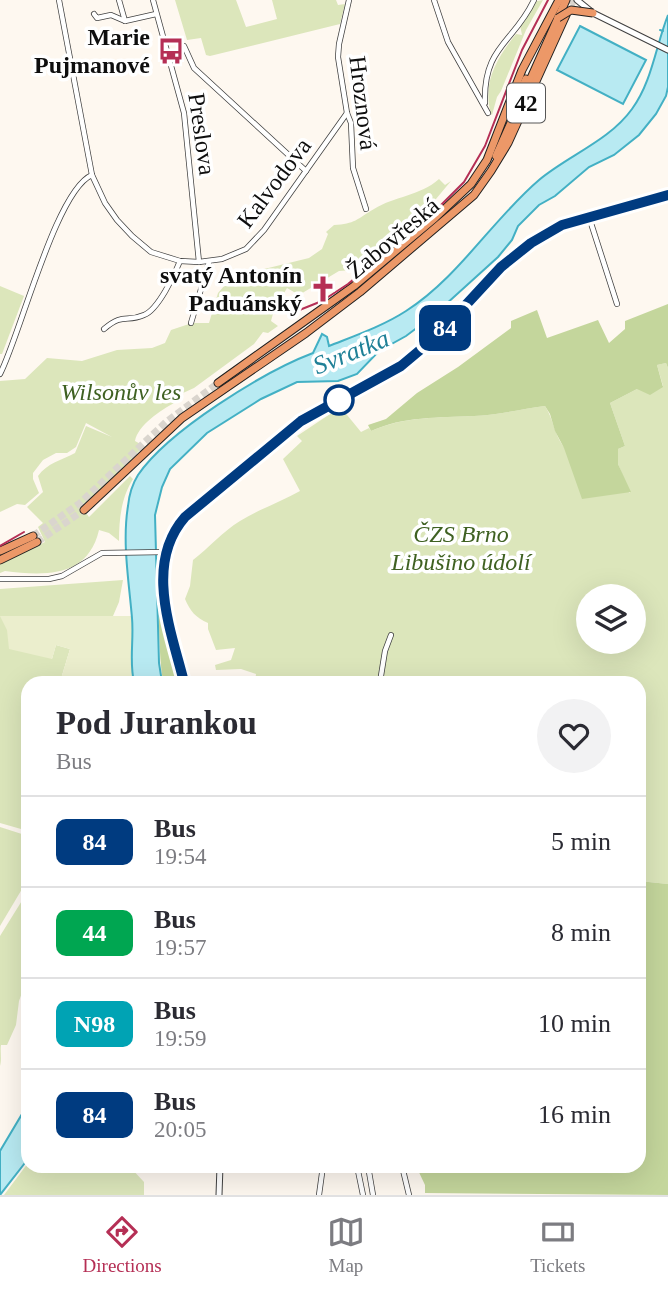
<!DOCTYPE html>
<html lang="en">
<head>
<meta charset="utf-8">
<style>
	:root { --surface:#fff; --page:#f2f2f3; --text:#2b2b33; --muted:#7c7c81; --line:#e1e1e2; --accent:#b52f55 }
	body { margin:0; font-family:"Times New Roman",serif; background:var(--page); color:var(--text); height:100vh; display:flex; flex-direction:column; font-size:26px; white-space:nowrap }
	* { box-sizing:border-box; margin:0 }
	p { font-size:23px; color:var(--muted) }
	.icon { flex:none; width:38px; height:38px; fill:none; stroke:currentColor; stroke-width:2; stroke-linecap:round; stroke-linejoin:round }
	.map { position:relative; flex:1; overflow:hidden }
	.side { position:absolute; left:21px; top:676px; width:625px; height:497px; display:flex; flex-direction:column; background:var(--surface); border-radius:21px; box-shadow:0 7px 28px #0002 }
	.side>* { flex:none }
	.badge { padding:0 14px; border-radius:10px; font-size:24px; line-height:46px }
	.controls { position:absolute; left:576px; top:584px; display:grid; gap:14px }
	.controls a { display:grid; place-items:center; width:70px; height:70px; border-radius:50%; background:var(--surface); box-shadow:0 7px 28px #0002; font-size:35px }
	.map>.badge { position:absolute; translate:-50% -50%; box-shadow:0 0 0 4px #fff }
	.round { display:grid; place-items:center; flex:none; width:74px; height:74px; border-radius:37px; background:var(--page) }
	.overview { display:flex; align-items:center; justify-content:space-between; height:119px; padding:0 35px }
	h1 { font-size:33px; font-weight:600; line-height:52px }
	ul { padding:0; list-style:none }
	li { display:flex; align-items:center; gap:21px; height:91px; padding:0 35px; border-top:2px solid var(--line) }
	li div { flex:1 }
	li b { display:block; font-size:26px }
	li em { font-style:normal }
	li .badge { min-width:77px; font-weight:700; text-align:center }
	.menu { display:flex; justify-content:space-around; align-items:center; height:98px; border-top:2px solid var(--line); background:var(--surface); font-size:19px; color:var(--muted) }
	.menu a { display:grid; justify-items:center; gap:4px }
	.menu .active { color:var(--accent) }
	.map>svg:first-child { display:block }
</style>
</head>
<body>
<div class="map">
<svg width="668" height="1195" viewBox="0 0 668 1195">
	<rect width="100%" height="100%" fill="#fef8f0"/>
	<!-- green -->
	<g fill="#dce6bb" fill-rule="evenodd">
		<polygon points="175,0 236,0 246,27 277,19 272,0 336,0 338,5 345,4 340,24 210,56 206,55 201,38 187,40"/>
		<path d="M543,0L526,30L501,91L497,97L492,115L491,114C482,82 497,58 516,34L522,35L520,25L537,1Z"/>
		<path d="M439,179L445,185L451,181L431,205L390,235L353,270L339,271L299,295L287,288L274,310L271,321L278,326L268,333L263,332L254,344L194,388L172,398L174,403C161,410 138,425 135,441L144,446L105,486L81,506L89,517L130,476L133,479C121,498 119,520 119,541L109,533L99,530C88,578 44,576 5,571L0,573V564L45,542L38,527L43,523L27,507L43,492L38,476C47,463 62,460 75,453L86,426L112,437L86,423L76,447L67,453H56L43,460L33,473V479L39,493L25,505L17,504L0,512V381L25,379L47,358L82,361L117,350L152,348L165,343L171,330L192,323H209L218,293L232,277L309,258L322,249L328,234L326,232L334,225C355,224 357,219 374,209C395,196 420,196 439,179Z"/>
		<polygon points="0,286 24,296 2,354 0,354"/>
		<path d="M666,363L668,368V884L639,881V682H428V676L425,682H255L256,674L241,669L216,670L215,665L231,660L235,648L216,650L208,629V623C196,618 190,611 185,599L190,586L193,560C210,547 222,532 240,521C259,509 281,502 300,491L283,459L302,441L297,436L330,414L343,410L361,432L369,428L371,431C405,416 439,418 474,416C498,415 522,409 545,406C553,418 554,433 563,446C571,457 616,483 630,493L618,464V449L625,446L610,403L637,389L663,386L657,365ZM588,597H634V642H588Z"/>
		<polygon points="123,580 119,602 113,616 1,616 52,659 56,645 70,649 60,682 28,682 28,831 0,823 0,589"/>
		<polygon points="0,827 28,836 28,879 0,926"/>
		<path d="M28,891V976L19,1001L16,1025L7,1045H1C0,1051 2,1059 0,1066V936Z"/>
		<polygon points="28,1163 28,1166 129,1166 144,1182 144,1195 4,1195"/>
	</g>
	<!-- forest -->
	<g fill="#c4d69c">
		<path d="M668,304V368L666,363L657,365L663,387L650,395L637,389L610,403L625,446L618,449V464L631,492L582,499L564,448L555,431L550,414L545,406C522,409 498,415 474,416C438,418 404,416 371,431L368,425L386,419L417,393L458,367L511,328V321L537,310L547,338L598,320L609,343L625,329V321Z"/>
		<path d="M157,585L178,682H163C158,650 160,617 157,585Z"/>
		<polygon points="639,881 668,884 668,1195 425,1193 425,1185 416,1166 639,1166"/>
	</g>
	<!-- pitch -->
	<polygon fill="#ebeecd" points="0,616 132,616 132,673 134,682 60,682 70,649 56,645 52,659 9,649 7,630"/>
	<!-- water -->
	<g fill="#b8eaf2" stroke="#43b0c4" stroke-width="2">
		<path d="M668,15V87L666,96L656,114L639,135L614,155L589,167L555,196L539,205L518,226L512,240L498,257L434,315L406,336L379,351L357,374L338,381L297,382L261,399L207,433L170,469L162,487L155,515L159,663L162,682H134C129,662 134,640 132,618C129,582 122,542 128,506C129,496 133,483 138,475C168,431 263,372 313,353L322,334L327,337L329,346C354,336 383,326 406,311C459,277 492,220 539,180C569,155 609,141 632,109C652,82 656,45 668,15Z"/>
		<polygon points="580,26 646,60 623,104 557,70"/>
		<polygon points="28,1089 28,1159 0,1195 0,1151 22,1114"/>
	</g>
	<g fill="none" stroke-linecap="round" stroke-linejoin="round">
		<!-- stream -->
		<polyline stroke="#43b0c4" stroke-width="2" points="660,30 663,31"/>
		<!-- trunk-tunnel -->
		<g stroke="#dad5ce" stroke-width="7" stroke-dasharray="7 3.5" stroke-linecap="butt">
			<polyline points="566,14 574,0"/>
			<polyline points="33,536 80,503 166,422 218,383"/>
			<polyline points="37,542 84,510"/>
		</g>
		<!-- minor casing -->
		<g stroke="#414141" stroke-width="6">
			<g id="minor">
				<polyline points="59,0 92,175 105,203 117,220 132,236 151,252 180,261 199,262 222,259 246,249 264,230 347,113"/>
				<polyline points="119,0 125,21"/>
				<polyline points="153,0 184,113 199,262"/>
				<polyline points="349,0 339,44 338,57 347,113 351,123 353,168 366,209"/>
				<polyline points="434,0 448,42 488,113"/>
				<polyline points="94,14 97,18 111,15 125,21 156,14"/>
				<polyline points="184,46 194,68 306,171"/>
				<path d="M485,103C483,46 514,43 534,0"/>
				<polyline points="589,217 617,304"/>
				<polyline points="191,323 209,262"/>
				<path d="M104,329C124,312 126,323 144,315C158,310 175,274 180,261"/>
				<path d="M0,374C20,336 56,190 92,175"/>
				<polyline points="0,579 49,579 62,576 102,553 165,552"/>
				<polyline points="380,682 385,651 391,635"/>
				<polyline points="357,1166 363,1195"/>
				<polyline points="368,1166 373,1195"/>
				<polyline points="402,1166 409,1195"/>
				<polyline points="319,1195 323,1166"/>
			</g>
		</g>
		<!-- tertiary casing -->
		<g stroke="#414141" stroke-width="7">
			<g id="tertiary">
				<polyline points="577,0 593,13 668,50"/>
				<path d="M184,682L163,582C163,557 168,537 185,517L301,421L401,366L438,335L512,257L531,243L562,224L668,195"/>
				<polyline points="219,1195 220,1166"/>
			</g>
		</g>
		<!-- trunk casing -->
		<g stroke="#1f1f1f" stroke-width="9">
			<g id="trunk">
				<polyline points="509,116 526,79"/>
				<polyline points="496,156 566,0"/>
				<polyline points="218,383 354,286 435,218 471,184 487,160 522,70 559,0"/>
				<polyline points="84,510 182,418 306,333 360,292 474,195 491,171 508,143 566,15"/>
				<polyline points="0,551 33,536"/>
				<polyline points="0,560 37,542"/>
			</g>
		</g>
		<!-- minor -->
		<use href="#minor" stroke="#fff" stroke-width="4.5"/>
		<!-- tertiary -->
		<use href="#tertiary" stroke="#fff" stroke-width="5"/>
		<!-- trunk -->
		<use href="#trunk" stroke="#ec9868" stroke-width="7"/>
		<!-- tram -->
		<g stroke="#b52f55" stroke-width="2">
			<polyline points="297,311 322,301 348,284 438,208 464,182 485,146 522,50 548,0"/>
			<polyline points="0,546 24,532"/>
		</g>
		<!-- trunk-bridge casing -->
		<g stroke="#1f1f1f" stroke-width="9" stroke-linecap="butt">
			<polyline id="trunk-bridge" points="558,18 571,10 593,13"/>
		</g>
		<!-- trunk-bridge -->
		<use href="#trunk-bridge" stroke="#ec9868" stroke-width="7"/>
	</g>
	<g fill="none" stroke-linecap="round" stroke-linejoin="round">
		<!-- line casing -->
		<g stroke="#fff" stroke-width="16">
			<path id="line" d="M184,682C171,630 144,564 185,517L301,421L401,366L438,335L501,267L531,243L562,225L668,195"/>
		</g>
		<!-- line -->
		<use href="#line" stroke="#003b80" stroke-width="10"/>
	</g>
	<!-- icons -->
	<defs>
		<g id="bus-bare" transform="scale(2.1)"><path d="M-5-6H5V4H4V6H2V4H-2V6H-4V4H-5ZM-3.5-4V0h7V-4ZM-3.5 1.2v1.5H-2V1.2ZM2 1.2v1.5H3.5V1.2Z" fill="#b52f55" stroke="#fff" stroke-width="2.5" paint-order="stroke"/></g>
		<g id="church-bare" transform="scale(2.1)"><path d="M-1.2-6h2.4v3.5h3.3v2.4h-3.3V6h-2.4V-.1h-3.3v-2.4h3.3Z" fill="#b52f55" stroke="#fff" stroke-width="2.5" paint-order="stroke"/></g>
	</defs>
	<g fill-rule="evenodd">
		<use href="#bus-bare" x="171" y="51"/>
		<use href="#church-bare" x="323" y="289"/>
	</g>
	<!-- markers -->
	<circle fill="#fff" stroke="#003b80" stroke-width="3.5" cx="339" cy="400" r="14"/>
	<g text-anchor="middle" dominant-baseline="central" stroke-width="7" stroke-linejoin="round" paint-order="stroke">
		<!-- shield labels -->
		<rect fill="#fff" stroke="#565656" stroke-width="2" x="507" y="83.5" width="38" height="39" rx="5"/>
		<g font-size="23" font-weight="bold" fill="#0e0e0e">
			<text x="526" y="103">42</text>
		</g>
		<!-- poi labels -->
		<g font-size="24" font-weight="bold" fill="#0e0e0e" stroke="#fff" text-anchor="end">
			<text x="150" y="37">Marie<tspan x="150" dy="28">Pujmanové</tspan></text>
			<text x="302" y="275">svatý Antonín<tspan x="302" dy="28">Paduánský</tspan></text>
		</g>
		<!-- street labels -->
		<g font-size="24" fill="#0e0e0e" stroke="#fff">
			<text transform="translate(363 103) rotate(83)">Hroznová</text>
			<text transform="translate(202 134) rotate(82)">Preslova</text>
			<text transform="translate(274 183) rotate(-53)">Kalvodova</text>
			<text transform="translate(393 238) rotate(-40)">Žabovřeská</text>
		</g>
		<!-- park labels -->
		<g font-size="24" font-style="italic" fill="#3f6122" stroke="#fff">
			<text x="121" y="392">Wilsonův les</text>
			<text x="461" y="534">ČZS Brno<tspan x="461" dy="28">Libušino údolí</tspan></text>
		</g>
		<!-- water labels -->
		<g font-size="26" font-style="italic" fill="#1f8097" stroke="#fff">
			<text transform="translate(351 352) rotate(-22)">Svratka</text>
		</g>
	</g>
</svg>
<div class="controls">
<a><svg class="icon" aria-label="layers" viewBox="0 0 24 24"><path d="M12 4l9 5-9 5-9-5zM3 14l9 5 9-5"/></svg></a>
</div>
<b class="badge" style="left:445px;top:328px;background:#003b80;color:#fff">84</b>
<section class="side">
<div class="overview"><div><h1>Pod Jurankou</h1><p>Bus</p></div><a class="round"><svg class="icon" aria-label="heart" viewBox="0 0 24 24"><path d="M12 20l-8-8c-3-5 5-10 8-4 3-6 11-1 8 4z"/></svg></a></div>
<ul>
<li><span class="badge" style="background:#003b80;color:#fff">84</span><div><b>Bus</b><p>19:54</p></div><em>5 min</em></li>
<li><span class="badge" style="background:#00a651;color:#fff">44</span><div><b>Bus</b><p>19:57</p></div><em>8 min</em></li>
<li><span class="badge" style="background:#00a3b4;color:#fff">N98</span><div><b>Bus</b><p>19:59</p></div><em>10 min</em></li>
<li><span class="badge" style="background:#003b80;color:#fff">84</span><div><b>Bus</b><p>20:05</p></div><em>16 min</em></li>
</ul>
</section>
</div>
<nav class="menu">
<a class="active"><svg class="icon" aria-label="directions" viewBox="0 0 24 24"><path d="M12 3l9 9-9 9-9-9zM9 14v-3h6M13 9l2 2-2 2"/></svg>Directions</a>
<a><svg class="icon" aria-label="map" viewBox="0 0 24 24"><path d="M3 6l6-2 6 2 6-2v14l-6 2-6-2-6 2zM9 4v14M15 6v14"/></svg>Map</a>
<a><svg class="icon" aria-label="tickets" viewBox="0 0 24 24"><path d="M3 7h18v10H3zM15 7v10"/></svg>Tickets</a>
</nav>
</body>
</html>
